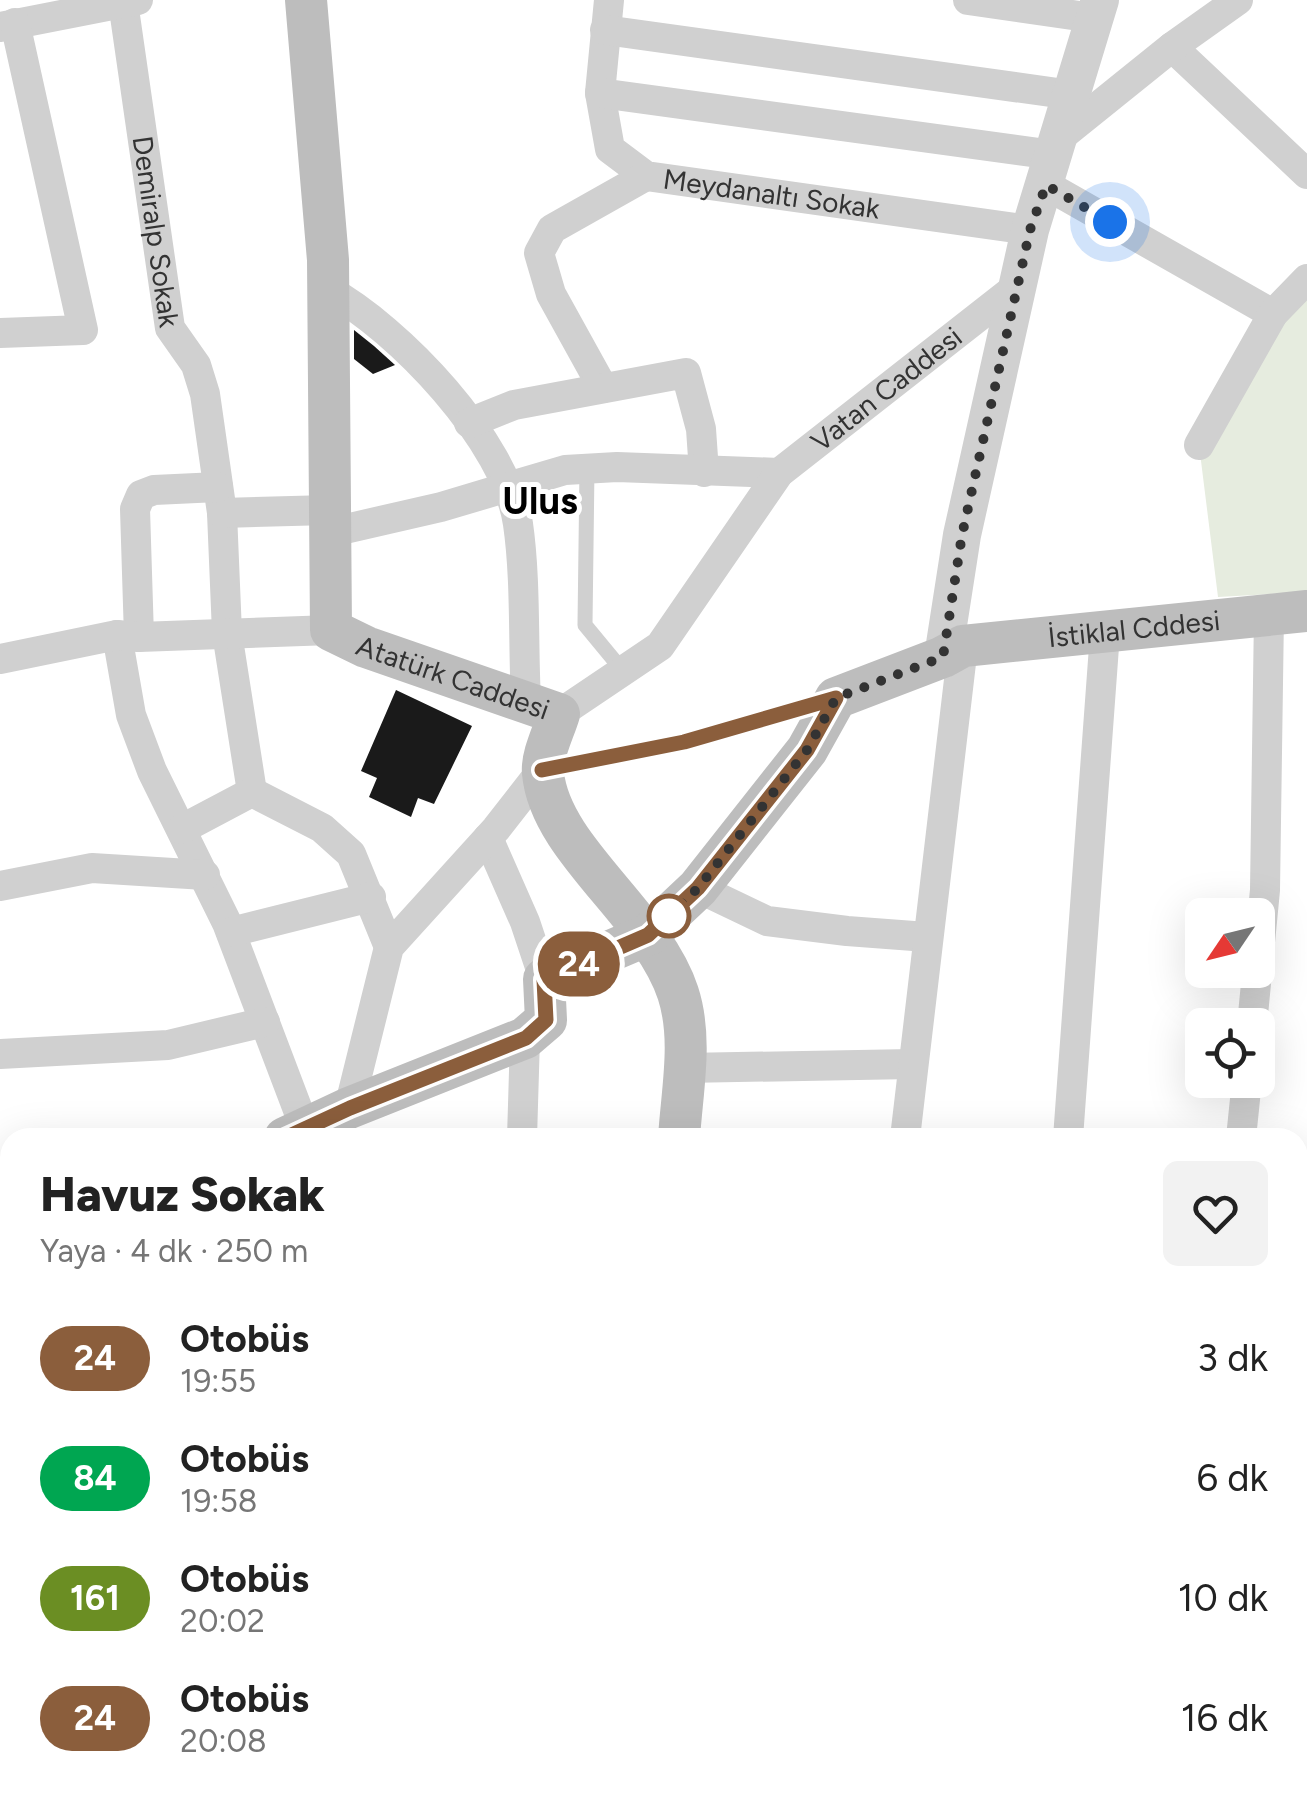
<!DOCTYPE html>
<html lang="tr">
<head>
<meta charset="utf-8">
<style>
	:root { --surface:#fff; --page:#f2f2f2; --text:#222; --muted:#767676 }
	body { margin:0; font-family:Figtree,sans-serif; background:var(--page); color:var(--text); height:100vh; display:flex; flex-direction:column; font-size:38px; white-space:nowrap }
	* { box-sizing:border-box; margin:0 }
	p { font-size:32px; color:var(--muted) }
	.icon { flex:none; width:55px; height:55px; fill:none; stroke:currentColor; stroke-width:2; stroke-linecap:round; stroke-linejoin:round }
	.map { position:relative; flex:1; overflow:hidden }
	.panel { position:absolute; left:0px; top:1128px; width:1308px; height:672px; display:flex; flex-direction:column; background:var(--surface); border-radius:30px 30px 0 0; box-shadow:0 10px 40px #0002 }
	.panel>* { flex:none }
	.badge { padding:0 20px; border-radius:32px; font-size:35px; line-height:65px }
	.needle { width:65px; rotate:235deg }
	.controls { position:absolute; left:1185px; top:898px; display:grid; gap:20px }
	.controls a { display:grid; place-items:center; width:90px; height:90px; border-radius:15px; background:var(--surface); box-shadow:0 10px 40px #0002; font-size:50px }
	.you { position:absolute; width:50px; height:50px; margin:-25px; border:8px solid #fff; border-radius:50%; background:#1a73e8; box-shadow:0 0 0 15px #1a73e833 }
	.map>.badge { position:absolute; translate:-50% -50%; box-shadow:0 0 0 5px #fff }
	.round { display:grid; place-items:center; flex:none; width:105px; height:105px; border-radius:15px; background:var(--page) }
	.overview { display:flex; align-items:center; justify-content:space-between; height:170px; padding:0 40px }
	h1 { font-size:48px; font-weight:800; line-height:75px }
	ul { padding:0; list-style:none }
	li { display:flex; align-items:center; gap:30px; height:120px; padding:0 40px }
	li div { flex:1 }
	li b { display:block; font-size:38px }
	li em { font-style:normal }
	li .badge { min-width:110px; font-weight:700; text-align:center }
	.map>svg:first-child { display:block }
</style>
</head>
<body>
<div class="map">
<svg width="1307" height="1798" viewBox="0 0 1307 1798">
	<rect width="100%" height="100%" fill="#fff"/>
	<!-- green -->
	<polygon fill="#e6ecdf" points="1307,294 1307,592 1218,597 1199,445 1242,374"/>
	<!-- building -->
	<g fill="#1a1a1a">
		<polygon points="354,330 374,346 395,365 373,374 354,359"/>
		<polygon points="396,690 472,726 434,804 418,798 411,817 369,797 377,778 361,771"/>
	</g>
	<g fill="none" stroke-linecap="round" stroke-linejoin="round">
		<!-- service -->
		<g stroke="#d0d0d0" stroke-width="15">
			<polyline points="587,468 585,625 623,671"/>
			<polyline points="549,768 685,741 823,702"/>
		</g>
		<!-- minor -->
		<g stroke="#d0d0d0" stroke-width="30">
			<path id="s1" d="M609,0L600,93L610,149L646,176L1030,230"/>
			<polyline points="968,0 1093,18"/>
			<path id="s2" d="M123,2L170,328L196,365L205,394L222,513L227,633L252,792"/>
			<polyline points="0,27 138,0"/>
			<polyline points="605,30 1072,95"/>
			<polyline points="1172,47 1307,174"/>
			<polyline points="600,93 1054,155"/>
			<polyline points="1059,138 1172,47 1238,0"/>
			<polyline points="1046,185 1273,314"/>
			<path d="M328,290C399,329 506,441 518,524C526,579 523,645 526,701"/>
			<polyline points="0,333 83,330 15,23"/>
			<polyline points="603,388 551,294 539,253 552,229 646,176"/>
			<polyline points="469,423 514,405 686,373 701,429 704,472"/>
			<polyline points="1199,445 1273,314 1307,279"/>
			<polyline points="222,513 329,510"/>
			<polyline points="328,533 441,507 565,470 617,467 779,473"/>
			<polyline points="117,635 131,715 152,771 227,923 306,1131 311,1138"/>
			<polyline points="139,637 135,509 141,495 154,490 218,487"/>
			<polyline points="0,659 117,635 139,637 331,630"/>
			<path id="s3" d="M559,714L660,646L779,473L1019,285"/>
			<polyline points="182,829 252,792 322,828 351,854 389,947"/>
			<polyline points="488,838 525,922 544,979"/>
			<polyline points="0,886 92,868 205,875"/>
			<polyline points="698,888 767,921 847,931 927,937"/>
			<polyline points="231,932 371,897"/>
			<polyline points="1252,1025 1265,890 1269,614"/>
			<polyline points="0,1054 168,1045 265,1022"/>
			<polyline points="684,1068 913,1064"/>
			<polyline points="349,1108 389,947 496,829 542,770"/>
			<polyline points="522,1138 525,1038"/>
			<polyline points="905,1138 963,646"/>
			<polyline points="1068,1138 1105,633"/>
			<polyline points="1241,1138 1247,1080"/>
			<polyline points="1298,1303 1307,1306"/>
			<polyline points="0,1484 10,1491"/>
			<polyline points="0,1633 10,1634"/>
			<polyline points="1298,1655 1307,1612"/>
			<polyline points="0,1777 10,1776"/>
			<polyline points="185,1790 192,1798"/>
			<polyline points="358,1798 365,1790"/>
			<polyline points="633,1798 637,1790"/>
			<polyline points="956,1798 958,1790"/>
			<polyline points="1069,1798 1071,1790"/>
			<polyline points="1268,1798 1270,1790"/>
		</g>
		<!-- tertiary -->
		<g stroke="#d0d0d0" stroke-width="38">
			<polyline points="943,657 962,535 1030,230 1100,0"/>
			<polyline points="0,1402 10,1388"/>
		</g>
		<!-- secondary -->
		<g stroke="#bdbdbd" stroke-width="42">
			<path id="s4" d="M306,0L328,260L331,630L366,647L559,714C554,731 541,756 543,773C550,850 652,913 678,993C693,1039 682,1090 679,1138"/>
			<path id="s5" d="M285,1138L349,1108L525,1038L546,1020L544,979L648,935L698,888L807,750L836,698L943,657L963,646L1307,611"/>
			<polyline points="0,1191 10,1190"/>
			<polyline points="794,1790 802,1798"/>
		</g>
	</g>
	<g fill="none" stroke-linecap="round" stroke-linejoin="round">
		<!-- line casing -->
		<g stroke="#fff" stroke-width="22">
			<polyline id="line" points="285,1138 350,1108 526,1038 546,1020 544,980 648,935 698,888 807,750 836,698 684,742 542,770"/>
		</g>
		<!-- line -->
		<use href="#line" stroke="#8b5e3c" stroke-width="15"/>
		<!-- walk -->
		<polyline stroke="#333" stroke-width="10" stroke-dasharray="0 18" points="669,916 698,888 807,750 836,698 943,657 962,535 1030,230 1046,185 1110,222"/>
	</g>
	<!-- markers -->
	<circle fill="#fff" stroke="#8b5e3c" stroke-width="5" cx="669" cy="916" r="20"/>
	<g text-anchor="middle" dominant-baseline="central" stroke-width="10" stroke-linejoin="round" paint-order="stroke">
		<!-- street labels -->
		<g font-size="28" fill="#333" stroke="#fff">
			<text stroke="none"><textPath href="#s1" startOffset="322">Meydanaltı Sokak</textPath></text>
			<text stroke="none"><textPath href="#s2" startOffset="232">Demiralp Sokak</textPath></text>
			<text stroke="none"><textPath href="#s3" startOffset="468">Vatan Caddesi</textPath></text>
			<text stroke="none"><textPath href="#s5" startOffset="1055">İstiklal Cddesi</textPath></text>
			<text stroke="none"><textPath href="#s4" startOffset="762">Atatürk Caddesi</textPath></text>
		</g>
		<!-- district labels -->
		<g font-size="38" font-weight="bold" fill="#000" stroke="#fff">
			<text x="540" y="501">Ulus</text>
		</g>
	</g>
</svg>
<div class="controls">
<a><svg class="needle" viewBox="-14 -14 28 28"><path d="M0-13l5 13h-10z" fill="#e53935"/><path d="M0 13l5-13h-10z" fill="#767676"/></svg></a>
<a><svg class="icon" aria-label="locate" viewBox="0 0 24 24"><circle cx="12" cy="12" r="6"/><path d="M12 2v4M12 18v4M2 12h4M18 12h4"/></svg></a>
</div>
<div class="you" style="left:1110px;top:222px"></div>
<b class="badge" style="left:579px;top:964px;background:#8b5e3c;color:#fff">24</b>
<section class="panel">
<div class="overview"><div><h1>Havuz Sokak</h1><p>Yaya · 4 dk · 250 m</p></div><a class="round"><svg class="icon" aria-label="heart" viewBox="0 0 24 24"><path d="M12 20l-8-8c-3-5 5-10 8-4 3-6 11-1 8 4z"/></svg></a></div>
<ul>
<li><span class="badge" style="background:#8b5e3c;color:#fff">24</span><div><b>Otobüs</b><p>19:55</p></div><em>3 dk</em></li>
<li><span class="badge" style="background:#00a651;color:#fff">84</span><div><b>Otobüs</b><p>19:58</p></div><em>6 dk</em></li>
<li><span class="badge" style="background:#6b8e23;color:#fff">161</span><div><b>Otobüs</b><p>20:02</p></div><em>10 dk</em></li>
<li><span class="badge" style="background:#8b5e3c;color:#fff">24</span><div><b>Otobüs</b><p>20:08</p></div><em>16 dk</em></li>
</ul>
</section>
</div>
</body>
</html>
